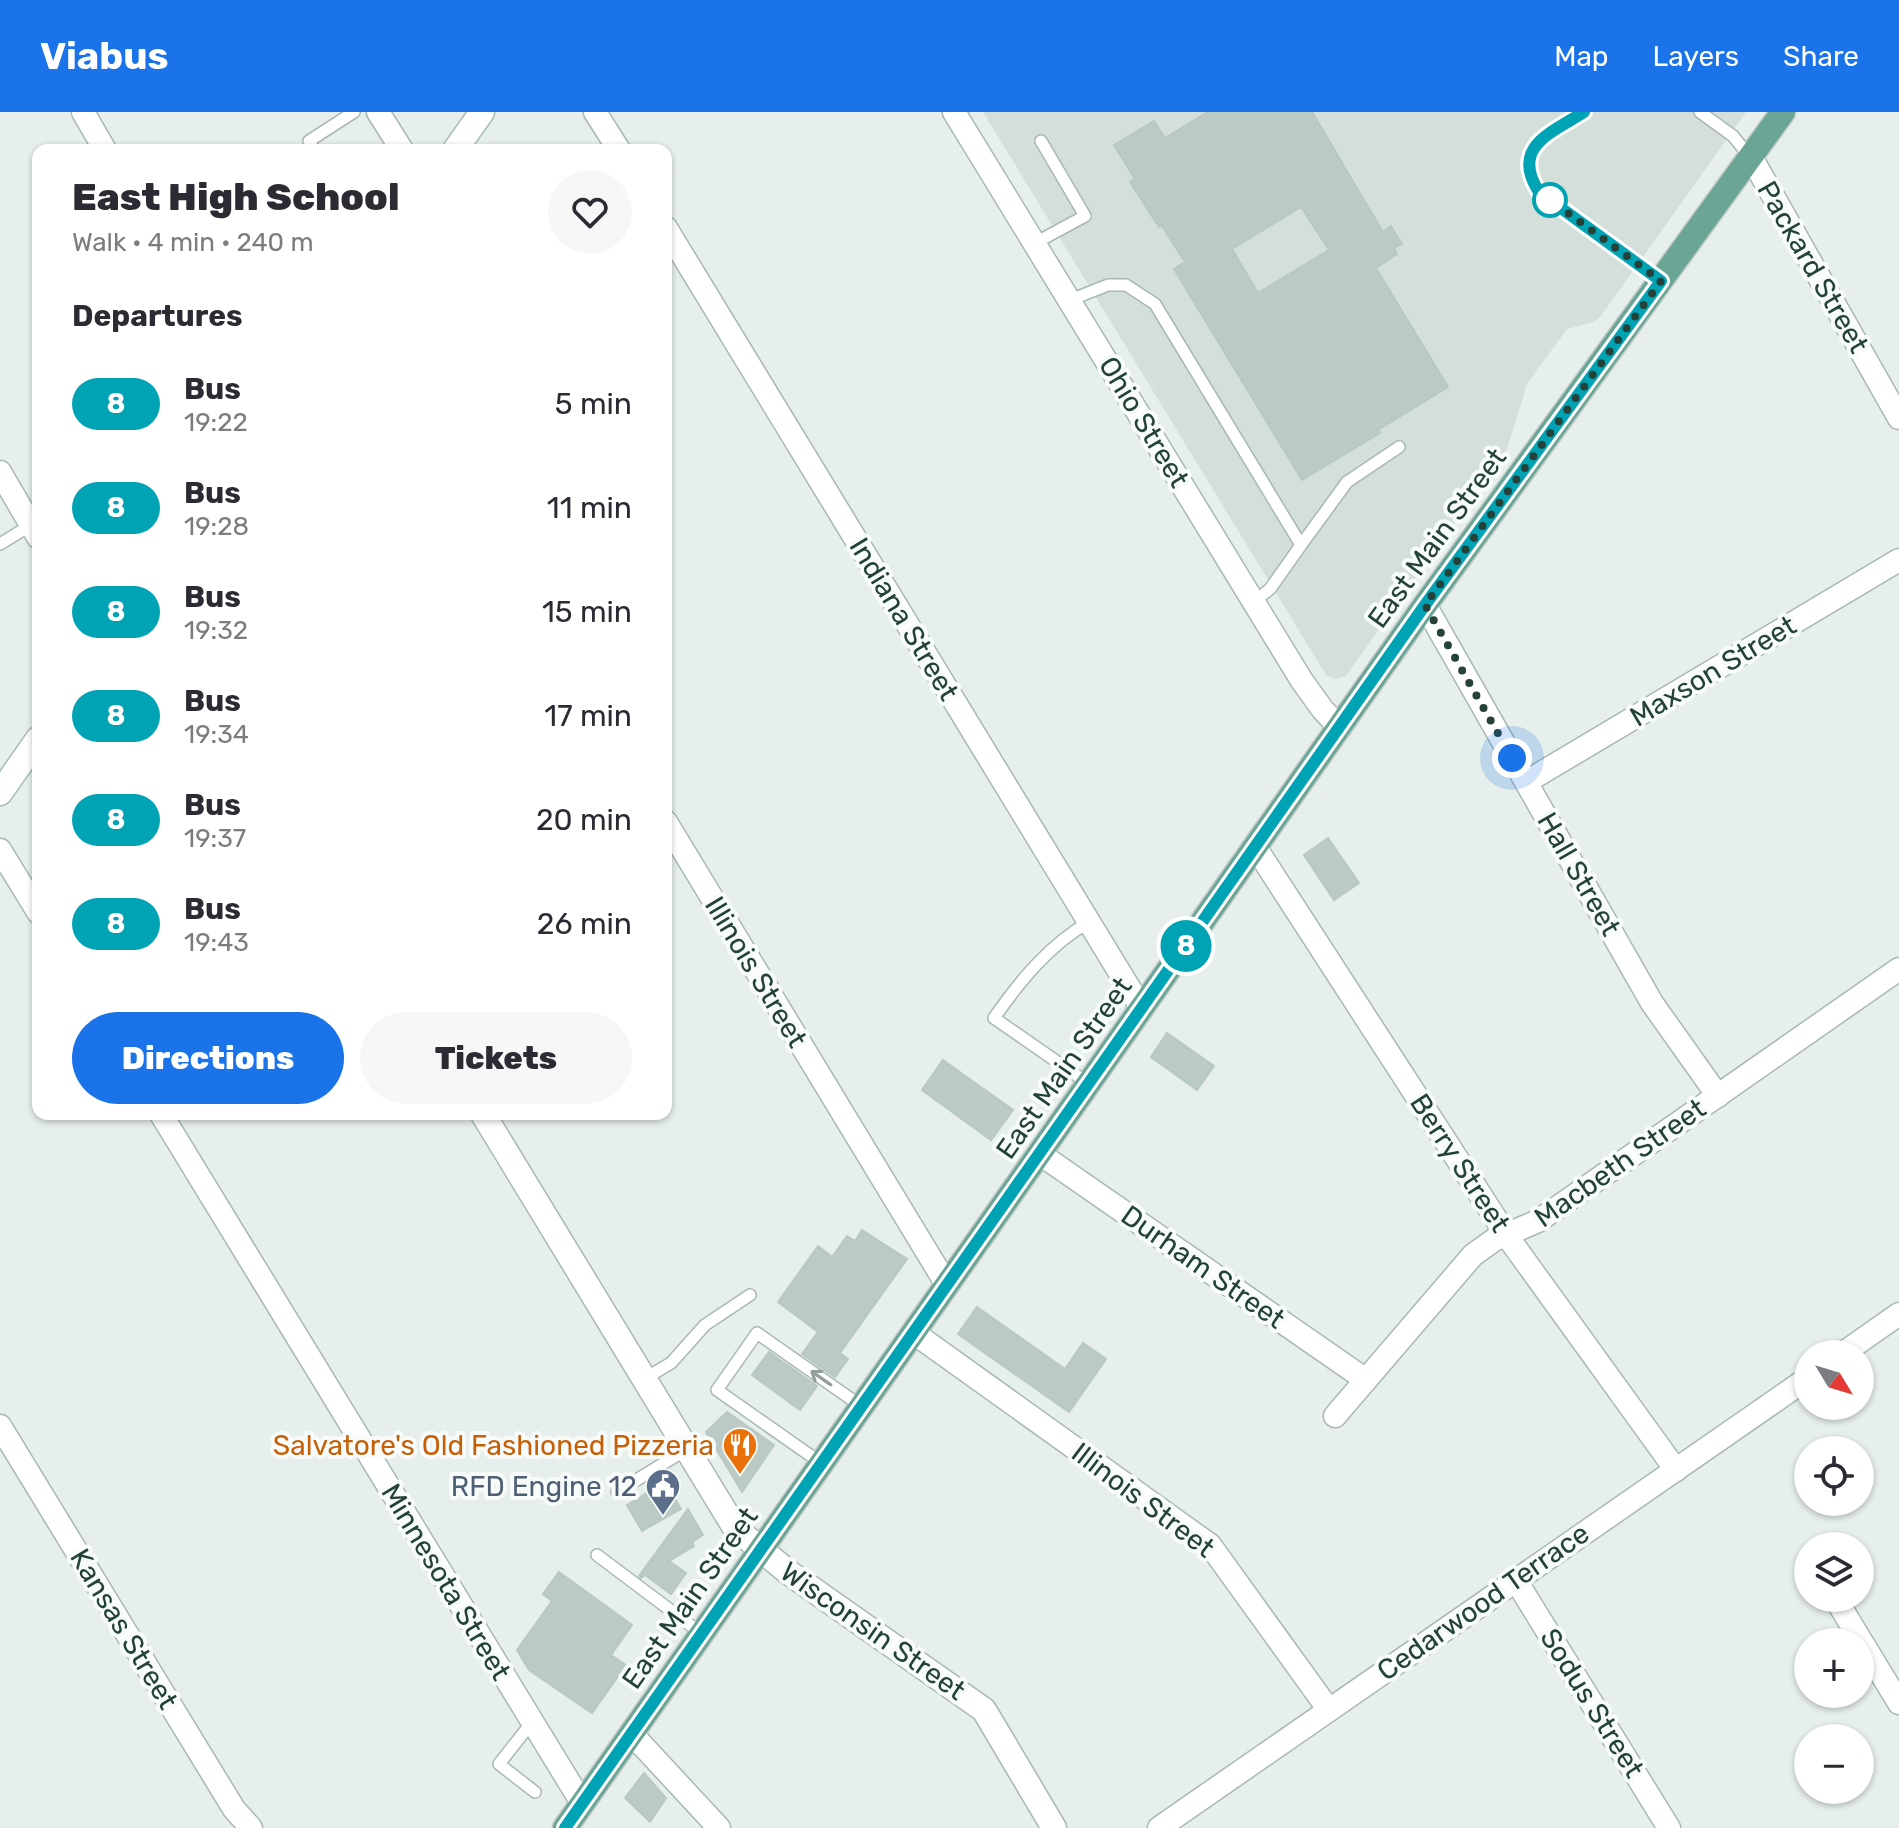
<!DOCTYPE html>
<html lang="en">
<head>
<meta charset="utf-8">
<style>
	:root { --surface:#fff; --page:#f7f7f7; --text:#2b2b33; --muted:#7c7c81; --accent:#1a73e8 }
	body { margin:0; font-family:Rubik,sans-serif; background:var(--page); color:var(--text); height:100vh; display:flex; flex-direction:column; font-size:30px; white-space:nowrap }
	* { box-sizing:border-box; margin:0 }
	p { font-size:26px; color:var(--muted) }
	.icon { flex:none; width:44px; height:44px; fill:none; stroke:currentColor; stroke-width:2; stroke-linecap:round; stroke-linejoin:round }
	.map { position:relative; flex:1; overflow:hidden }
	.sheet { position:absolute; left:32px; top:32px; width:640px; height:976px; display:flex; flex-direction:column; background:var(--surface); border-radius:16px; box-shadow:0 2px 6px #0004 }
	.sheet>* { flex:none }
	.badge { padding:0 16px; border-radius:26px; font-size:28px; line-height:52px }
	.needle { width:52px; rotate:128deg }
	.buttons { position:absolute; left:1794px; top:1228px; display:grid; gap:16px }
	.buttons a { display:grid; place-items:center; width:80px; height:80px; border-radius:50%; background:var(--surface); box-shadow:0 2px 6px #0004; font-size:40px }
	.you { position:absolute; width:40px; height:40px; margin:-20px; border:6px solid #fff; border-radius:50%; background:#1a73e8; box-shadow:0 0 0 12px #1a73e833 }
	.map>.badge { position:absolute; translate:-50% -50%; box-shadow:0 0 0 4px #fff }
	h2 { padding:0 40px; font-size:30px; line-height:72px }
	.round { display:grid; place-items:center; flex:none; width:84px; height:84px; border-radius:42px; background:var(--page) }
	.headline { display:flex; align-items:center; justify-content:space-between; height:136px; padding:0 40px }
	h1 { font-size:38px; font-weight:800; line-height:60px }
	.primary-button { display:flex; gap:16px; margin-top:auto; padding:16px 40px }
	.primary-button a { flex:1; height:92px; border-radius:48px; background:var(--accent); color:#fff; font-size:32px; font-weight:800; line-height:92px; text-align:center }
	.primary-button a+a { background:var(--page); color:var(--text) }
	ul { padding:0; list-style:none }
	li { display:flex; align-items:center; gap:24px; height:104px; padding:0 40px }
	li div { flex:1 }
	li b { display:block; font-size:30px }
	li em { font-style:normal }
	li .badge { min-width:88px; font-weight:700; text-align:center }
	header { display:flex; align-items:center; gap:48px; box-sizing:border-box; height:112px; padding:0 40px; background:var(--accent); color:#fff }
	header strong { font-size:38px }
	nav { display:flex; gap:44px; margin-inline-start:auto; font-size:28px }
	.map>svg:first-child { display:block }
</style>
</head>
<body>
<header>
<strong>Viabus</strong>
<nav><a>Map</a><a>Layers</a><a>Share</a></nav>
</header>
<div class="map">
<svg width="1899" height="1716" viewBox="0 0 1899 1716">
	<rect width="100%" height="100%" fill="#e6efeb"/>
	<!-- built -->
	<polygon fill="#d4dfda" points="983,0 1746,0 1601,204 1594,210 1567,217 1527,272 1507,337 1346,564 1335,567 1326,563"/>
	<!-- building -->
	<g fill="#bbcac4" stroke="#b8c9c2" stroke-width="2" fill-rule="evenodd">
		<path d="M1208,0H1312L1383,120L1391,114L1402,132L1394,136L1397,142L1376,156L1448,275L1378,318L1380,321L1302,368L1174,157L1185,150L1162,114L1159,115L1130,70L1135,67L1114,33L1154,9L1165,26ZM1301,95L1329,138L1258,181L1232,137Z"/>
		<polygon points="1328,726 1359,771 1334,788 1304,743"/>
		<polygon points="1167,921 1214,954 1197,978 1151,945"/>
		<polygon points="943,948 1013,998 991,1028 922,978"/>
		<polygon points="862,1118 907,1147 840,1241 848,1247 835,1265 802,1242 818,1220 778,1190 818,1134 832,1145 847,1124 855,1129"/>
		<polygon points="977,1195 1065,1257 1083,1231 1106,1247 1069,1300 958,1222"/>
		<polygon points="769,1240 817,1274 800,1298 752,1263"/>
		<polygon points="727,1300 774,1333 742,1380 706,1320"/>
		<polygon points="665,1370 681,1397 642,1419 627,1393"/>
		<polygon points="688,1397 703,1423 692,1430 694,1434 669,1449 686,1461 671,1482 645,1463 641,1466 639,1464"/>
		<polygon points="559,1460 632,1513 611,1543 626,1553 592,1601 529,1558 517,1538 552,1489 543,1482"/>
		<polygon points="644,1661 666,1686 650,1710 625,1686"/>
	</g>
	<g fill="none" stroke-linecap="round" stroke-linejoin="round">
		<!-- service casing -->
		<g stroke="#a8b8b2" stroke-width="14">
			<g id="service">
				<path d="M1584,0C1550,21 1510,35 1539,80L1661,169"/>
				<polyline points="1700,0 1733,24 1750,45"/>
				<polyline points="314,38 309,29 354,0"/>
				<polyline points="1035,131 1085,104 1041,29"/>
				<polyline points="1070,188 1108,173 1126,173 1155,192 1301,433 1270,477 1253,490"/>
				<polyline points="0,432 31,413"/>
				<polyline points="1301,433 1347,370 1399,335"/>
				<path d="M1089,810C1049,833 1020,869 994,906L1089,972"/>
				<polyline points="644,1267 671,1251 705,1213 750,1183"/>
				<polyline points="821,1351 717,1278 757,1221 861,1294"/>
				<polyline points="617,1380 687,1337"/>
				<polyline points="597,1443 702,1522"/>
				<polyline points="532,1610 499,1652 535,1680"/>
			</g>
		</g>
		<!-- minor casing -->
		<g stroke="#a8b8b2" stroke-width="25">
			<g id="minor">
				<polyline points="83,0 105,38"/>
				<polyline points="378,0 402,38"/>
				<polyline points="595,0 619,38"/>
				<polyline points="954,0 1302,569 1323,598 1340,616"/>
				<polyline points="1751,45 1899,306"/>
				<polyline points="666,116 1142,897"/>
				<polyline points="0,360 38,425"/>
				<polyline points="1425,493 1652,891 1718,984"/>
				<polyline points="1526,670 1899,448"/>
				<polyline points="666,710 947,1173"/>
				<polyline points="1256,736 1507,1124 1676,1358"/>
				<polyline points="0,738 38,800"/>
				<polyline points="161,1002 582,1691"/>
				<polyline points="1040,1042 1366,1268"/>
				<polyline points="914,1221 1210,1433 1329,1598"/>
				<polyline points="1842,1242 1899,1202"/>
				<polyline points="1335,1304 1473,1143 1494,1128 1538,1109 1899,857"/>
				<polyline points="0,1314 234,1697 251,1716"/>
				<polyline points="1515,1467 1669,1716"/>
				<polyline points="1835,1486 1899,1591"/>
				<polyline points="631,1621 719,1716"/>
				<polyline points="1159,1716 1808,1266"/>
			</g>
		</g>
		<!-- tertiary casing -->
		<g stroke="#a8b8b2" stroke-width="27">
			<polyline id="tertiary" points="483,1002 735,1416 788,1460 984,1598 1054,1716"/>
		</g>
		<!-- secondary casing -->
		<g stroke="#a4bbb3" stroke-width="27">
			<g id="secondary">
				<polyline points="455,38 482,0"/>
				<polyline points="0,681 38,627"/>
			</g>
		</g>
		<!-- primary casing -->
		<g stroke="#c2cac8" stroke-width="27">
			<polyline id="primary" points="565,1716 1425,493 1783,0"/>
		</g>
		<!-- service -->
		<use href="#service" stroke="#fff" stroke-width="11"/>
		<!-- minor -->
		<use href="#minor" stroke="#fff" stroke-width="22"/>
		<!-- tertiary -->
		<use href="#tertiary" stroke="#fff" stroke-width="24"/>
		<!-- secondary -->
		<use href="#secondary" stroke="#fff" stroke-width="24"/>
		<!-- primary -->
		<use href="#primary" stroke="#6aa596" stroke-width="24"/>
	</g>
	<!-- one-way arrows -->
	<defs><path id="oneway-shaft" d="M-6 0H5M1.5-3L5.5 0L1.5 3" fill="none" stroke-width="1.6" stroke-linecap="round" stroke-linejoin="round" transform="scale(2)"/></defs>
	<use stroke="#92a09c" href="#oneway-shaft" transform="translate(821 1266) rotate(-145)"/>
	<g fill="none" stroke-linecap="round" stroke-linejoin="round">
		<!-- line casing -->
		<g stroke="#fff" stroke-width="18">
			<path id="line" d="M565,1716L1425,493L1661,169L1539,80C1510,35 1551,21 1584,0"/>
		</g>
		<!-- line -->
		<use href="#line" stroke="#00a3b4" stroke-width="12"/>
		<!-- walk -->
		<polyline stroke="#24423a" stroke-width="8" stroke-dasharray="0 14.4" points="1512,646 1425,493 1661,169 1550,88"/>
	</g>
	<!-- icons -->
	<defs>
		<g id="restaurant-pin" transform="scale(1.8)"><path d="M0 17L-7.5 6A9.5 9.5 0 1 1 7.5 6Z" fill="#e8710a" stroke="#f7fbf9"/><path d="M-5-6h1v4h1v-4h1v4h1v-4h1v5L-1.5 .5V6h-2V.5L-5-1ZM5-6V6H3V1.5H1.5Q1.5-4 5-6Z" fill="#fff"/></g>
		<g id="civic-pin" transform="scale(1.8)"><path d="M0 17L-7.5 6A9.5 9.5 0 1 1 7.5 6Z" fill="#5c6f8a" stroke="#f7fbf9"/><path d="M-.6-6.5H3V-4.5H.6V-3L4-1V1h2V6H-6V1h2V-1L-.6-3ZM-1.2 2.5V6h2.4V2.5Z" fill="#fff"/></g>
	</defs>
	<g fill-rule="evenodd">
		<use href="#restaurant-pin" x="740" y="1333"/>
		<use href="#civic-pin" x="663" y="1374"/>
	</g>
	<!-- markers -->
	<circle fill="#fff" stroke="#00a3b4" stroke-width="4" cx="1550" cy="88" r="16"/>
	<g text-anchor="middle" dominant-baseline="central" stroke-width="8" stroke-linejoin="round" paint-order="stroke">
		<!-- street labels -->
		<g font-size="28" fill="#24423a" stroke="#f7fbf9">
			<text transform="translate(1813 155) rotate(60)">Packard Street</text>
			<text transform="translate(1144 310) rotate(59)">Ohio Street</text>
			<text transform="translate(1437 426) rotate(-54)">East Main Street</text>
			<text transform="translate(904 507) rotate(59)">Indiana Street</text>
			<text transform="translate(1713 559) rotate(-31)">Maxson Street</text>
			<text transform="translate(1579 762) rotate(60)">Hall Street</text>
			<text transform="translate(756 860) rotate(59)">Illinois Street</text>
			<text transform="translate(1064 956) rotate(-55)">East Main Street</text>
			<text transform="translate(1460 1051) rotate(57)">Berry Street</text>
			<text transform="translate(1620 1051) rotate(-35)">Macbeth Street</text>
			<text transform="translate(1203 1155) rotate(35)">Durham Street</text>
			<text transform="translate(1143 1388) rotate(37)">Illinois Street</text>
			<text transform="translate(446 1470) rotate(59)">Minnesota Street</text>
			<text transform="translate(690 1486) rotate(-55)">East Main Street</text>
			<text transform="translate(1483 1490) rotate(-35)">Cedarwood Terrace</text>
			<text transform="translate(124 1517) rotate(59)">Kansas Street</text>
			<text transform="translate(873 1519) rotate(35)">Wisconsin Street</text>
			<text transform="translate(1592 1591) rotate(58)">Sodus Street</text>
		</g>
		<!-- food labels -->
		<g font-size="28" fill="#c56008" stroke="#f7fbf9" text-anchor="end">
			<text x="714" y="1333">Salvatore's Old Fashioned Pizzeria</text>
		</g>
		<!-- service labels -->
		<g font-size="28" fill="#4e5e75" stroke="#f7fbf9" text-anchor="end">
			<text x="637" y="1374">RFD Engine 12</text>
		</g>
	</g>
</svg>
<div class="buttons">
<a><svg class="needle" viewBox="-14 -14 28 28"><path d="M0-13l5 13h-10z" fill="#e53935"/><path d="M0 13l5-13h-10z" fill="#7c7c81"/></svg></a>
<a><svg class="icon" aria-label="locate" viewBox="0 0 24 24"><circle cx="12" cy="12" r="6"/><path d="M12 2v4M12 18v4M2 12h4M18 12h4"/></svg></a>
<a><svg class="icon" aria-label="layers" viewBox="0 0 24 24"><path d="M12 4l9 5-9 5-9-5zM3 14l9 5 9-5"/></svg></a>
<a>+</a>
<a>−</a>
</div>
<div class="you" style="left:1512px;top:646px"></div>
<b class="badge" style="left:1186px;top:834px;background:#00a3b4;color:#fff">8</b>
<section class="sheet">
<div class="headline"><div><h1>East High School</h1><p>Walk · 4 min · 240 m</p></div><a class="round"><svg class="icon" aria-label="heart" viewBox="0 0 24 24"><path d="M12 20l-8-8c-3-5 5-10 8-4 3-6 11-1 8 4z"/></svg></a></div>
<h2>Departures</h2>
<ul>
<li><span class="badge" style="background:#00a3b4;color:#fff">8</span><div><b>Bus</b><p>19:22</p></div><em>5 min</em></li>
<li><span class="badge" style="background:#00a3b4;color:#fff">8</span><div><b>Bus</b><p>19:28</p></div><em>11 min</em></li>
<li><span class="badge" style="background:#00a3b4;color:#fff">8</span><div><b>Bus</b><p>19:32</p></div><em>15 min</em></li>
<li><span class="badge" style="background:#00a3b4;color:#fff">8</span><div><b>Bus</b><p>19:34</p></div><em>17 min</em></li>
<li><span class="badge" style="background:#00a3b4;color:#fff">8</span><div><b>Bus</b><p>19:37</p></div><em>20 min</em></li>
<li><span class="badge" style="background:#00a3b4;color:#fff">8</span><div><b>Bus</b><p>19:43</p></div><em>26 min</em></li>
</ul>
<div class="primary-button"><a>Directions</a><a>Tickets</a></div>
</section>
</div>
</body>
</html>
